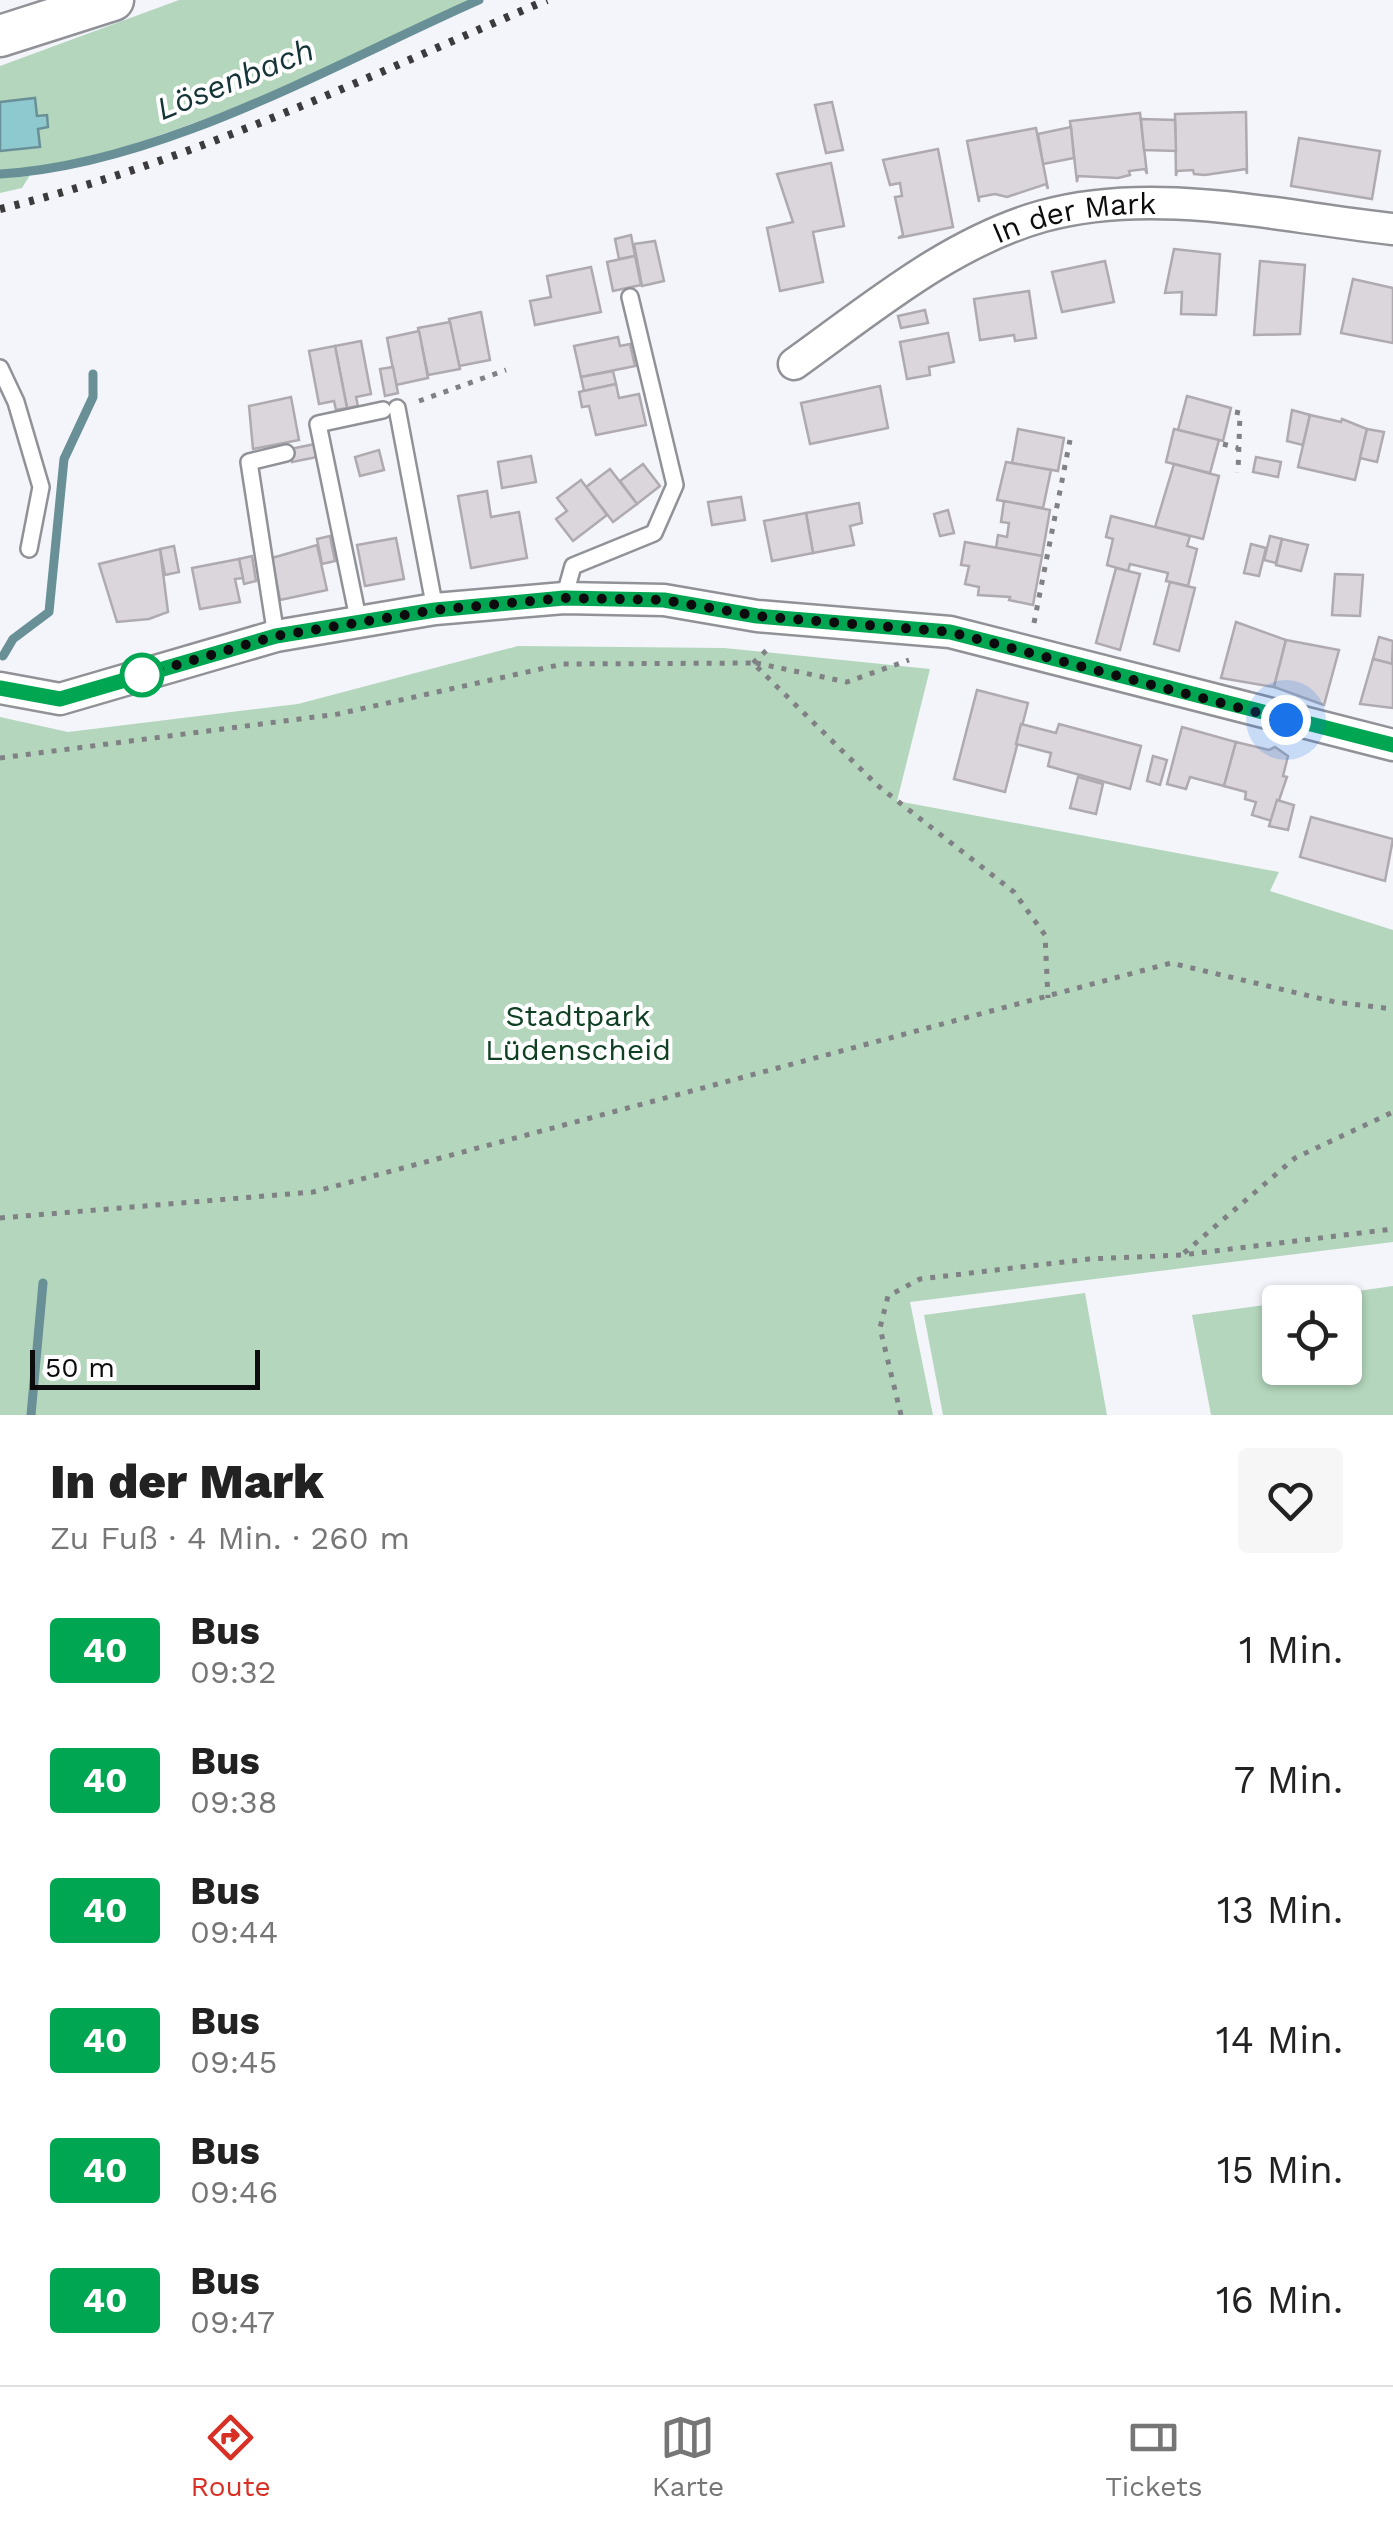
<!DOCTYPE html>
<html lang="de">
<head>
<meta charset="utf-8">
<style>
	:root { --surface:#fff; --page:#f6f6f6; --text:#222; --muted:#767676; --line:#e0e0e0; --accent:#d93025 }
	body { margin:0; font-family:"Work Sans",sans-serif; background:var(--page); color:var(--text); height:100vh; display:flex; flex-direction:column; font-size:38px; white-space:nowrap }
	* { box-sizing:border-box; margin:0 }
	p { font-size:32px; color:var(--muted) }
	.icon { flex:none; width:55px; height:55px; fill:none; stroke:currentColor; stroke-width:2; stroke-linecap:round; stroke-linejoin:round }
	.map { position:relative; height:1415px; overflow:hidden }
	.panel { display:flex; flex-direction:column; background:var(--surface); flex:1 }
	.panel>* { flex:none }
	.badge { padding:0 20px; border-radius:8px; font-size:35px; line-height:65px }
	.buttons { position:absolute; left:1262px; top:1285px; display:grid; gap:20px }
	.buttons a { display:grid; place-items:center; width:100px; height:100px; border-radius:10px; background:var(--surface); box-shadow:0 2px 8px #0004; font-size:50px }
	.scale { position:absolute; left:30px; bottom:25px; width:230px; box-sizing:border-box; padding-left:10px; border:5px solid #0c0c0e; border-top:0; font-size:28px; line-height:35px; white-space:nowrap; color:#0c0c0e; -webkit-text-stroke:8px #fff; paint-order:stroke }
	.you { position:absolute; width:50px; height:50px; margin:-25px; border:8px solid #fff; border-radius:50%; background:#1a73e8; box-shadow:0 0 0 15px #1a73e833 }
	.map>.badge { position:absolute; translate:-50% -50%; box-shadow:0 0 0 5px #fff }
	.round { display:grid; place-items:center; flex:none; width:105px; height:105px; border-radius:10px; background:var(--page) }
	.headline { display:flex; align-items:center; justify-content:space-between; height:170px; padding:0 50px }
	h1 { font-size:48px; font-weight:800; line-height:75px }
	ul { padding:0; list-style:none }
	li { display:flex; align-items:center; gap:30px; height:130px; padding:0 50px }
	li div { flex:1 }
	li b { display:block; font-size:38px }
	li em { font-style:normal }
	li .badge { min-width:110px; font-weight:700; text-align:center }
	.tab-bar { display:flex; justify-content:space-around; align-items:center; height:140px; border-top:2px solid var(--line); background:var(--surface); font-size:28px; color:var(--muted) }
	.tab-bar a { display:grid; justify-items:center; gap:5px }
	.tab-bar .selected { color:var(--accent) }
	.map>svg:first-child { display:block }
</style>
</head>
<body>
<div class="map">
<svg width="1393" height="1415" viewBox="0 0 1393 1415">
	<rect width="100%" height="100%" fill="#f4f5fb"/>
	<!-- green -->
	<g fill="#b3d6bc">
		<path d="M179,0H479C329,68 194,134 32,172L22,188L0,193V66Z"/>
		<polygon points="518,646 724,648 930,669 897,801 1279,872 1270,891 1393,930 1393,1242 910,1302 933,1415 0,1415 0,717 68,732 298,704"/>
		<polygon points="1393,1286 1393,1415 1211,1415 1192,1315 1280,1303 1280,1368 1345,1368 1345,1302 1281,1302"/>
		<polygon points="1085,1293 1107,1415 943,1415 924,1315"/>
	</g>
	<!-- water -->
	<polygon fill="#8fc9d0" stroke="#689096" stroke-width="2.5" points="35,98 37,116 47,115 48,127 38,129 40,147 0,151 0,102"/>
	<g fill="none" stroke-linecap="round" stroke-linejoin="round">
		<!-- stream -->
		<g stroke="#689096" stroke-width="9">
			<path d="M0,174C160,165 334,64 479,0"/>
			<polyline points="3,656 13,639 49,612 64,459 93,397 93,374"/>
			<polyline points="31,1415 43,1283"/>
		</g>
	</g>
	<!-- building -->
	<g fill="#dbd6dc" stroke="#aeaaaf" stroke-width="2.5">
		<polygon points="832,102 843,150 826,153 815,105"/>
		<polygon points="1246,112 1247,174 1246,169 1205,175 1194,174 1193,170 1177,171 1176,176 1175,114"/>
		<polygon points="1140,113 1147,174 1145,169 1129,171 1130,175 1118,178 1078,176 1077,182 1070,121"/>
		<polygon points="1141,119 1175,120 1176,151 1144,150"/>
		<polygon points="1071,127 1074,158 1043,164 1038,134"/>
		<polygon points="1036,128 1048,189 1046,184 1007,197 995,194 979,197 979,202 967,141"/>
		<polygon points="1299,138 1380,151 1372,199 1291,186"/>
		<polygon points="938,149 953,227 898,238 903,235 895,197 902,196 900,183 890,185 883,160"/>
		<polygon points="831,163 844,226 813,232 823,282 780,291 767,228 793,222 777,174"/>
		<polygon points="631,235 635,256 619,259 615,239"/>
		<polygon points="655,241 664,281 642,286 634,244"/>
		<polygon points="1174,249 1220,254 1216,315 1181,314 1182,292 1165,293"/>
		<polygon points="635,256 641,285 613,291 607,262"/>
		<polygon points="1105,261 1114,302 1062,312 1052,272"/>
		<polygon points="1260,261 1305,265 1300,334 1254,335"/>
		<polygon points="591,267 601,312 535,325 530,301 551,297 547,276"/>
		<polygon points="1353,279 1393,288 1393,343 1341,333"/>
		<polygon points="1029,291 1036,338 1015,341 1014,335 980,340 974,299"/>
		<polygon points="925,310 928,323 901,328 898,316"/>
		<polygon points="481,312 490,360 459,366 449,319"/>
		<polygon points="450,322 460,369 428,375 418,328"/>
		<polygon points="419,331 428,378 396,385 387,338"/>
		<polygon points="948,333 954,362 929,367 930,375 907,379 900,342"/>
		<polygon points="618,337 620,346 630,344 635,366 581,377 574,346"/>
		<polygon points="361,341 371,394 356,397 358,406 347,408 335,346"/>
		<polygon points="335,346 347,408 336,410 334,401 319,404 309,351"/>
		<polygon points="393,367 398,393 385,396 380,369"/>
		<polygon points="613,371 616,384 584,391 581,377"/>
		<polygon points="616,384 619,398 639,394 646,425 596,435 589,406 582,407 579,392"/>
		<polygon points="880,386 888,428 810,444 801,403"/>
		<polygon points="1187,396 1231,408 1223,441 1178,430"/>
		<polygon points="291,397 299,440 253,449 249,406"/>
		<polygon points="1292,410 1310,415 1303,445 1287,441"/>
		<polygon points="1310,415 1341,422 1342,419 1367,429 1355,480 1298,467"/>
		<polygon points="1018,429 1064,438 1058,471 1012,463"/>
		<polygon points="1174,429 1219,440 1210,473 1166,462"/>
		<polygon points="1367,429 1384,432 1377,462 1360,458"/>
		<polygon points="315,444 317,457 292,462 290,449"/>
		<polygon points="379,450 384,470 360,476 355,457"/>
		<polygon points="531,456 536,482 502,488 498,462"/>
		<polygon points="1256,457 1281,462 1278,477 1253,472"/>
		<polygon points="1006,462 1051,470 1043,508 997,500"/>
		<polygon points="643,464 660,486 637,504 620,481"/>
		<polygon points="1174,464 1219,476 1203,539 1155,527"/>
		<polygon points="610,469 637,504 613,522 586,487"/>
		<polygon points="581,480 607,515 573,541 556,519 567,511 557,498"/>
		<polygon points="487,491 491,517 519,512 527,558 471,568 458,496"/>
		<polygon points="741,497 745,520 712,525 708,502"/>
		<polygon points="1004,501 1050,510 1042,556 996,548 998,535 1007,537 1009,523 1001,522"/>
		<polygon points="859,503 862,523 850,526 854,545 813,553 806,513"/>
		<polygon points="948,510 954,533 940,536 934,514"/>
		<polygon points="806,513 813,553 772,561 764,521"/>
		<polygon points="1111,516 1190,536 1187,546 1197,549 1188,586 1166,581 1168,573 1130,564 1128,571 1107,565 1113,539 1106,537"/>
		<polygon points="330,536 335,561 322,564 317,539"/>
		<polygon points="1270,536 1282,539 1276,563 1264,560"/>
		<polygon points="396,538 404,579 365,586 357,545"/>
		<polygon points="1282,539 1308,545 1301,571 1276,565"/>
		<polygon points="965,542 1042,556 1033,605 1009,600 1010,597 978,595 979,587 965,584 969,566 961,565"/>
		<polygon points="1251,544 1266,548 1259,576 1244,573"/>
		<polygon points="317,545 327,590 280,600 272,558"/>
		<polygon points="174,546 179,572 165,575 160,549"/>
		<polygon points="160,549 168,612 149,619 117,622 99,564"/>
		<polygon points="252,556 256,581 244,584 239,559"/>
		<polygon points="239,559 243,578 235,579 240,602 200,609 192,568"/>
		<polygon points="1116,568 1140,574 1120,650 1096,643"/>
		<polygon points="1335,574 1363,575 1360,616 1332,615"/>
		<polygon points="1170,582 1195,588 1179,651 1154,644"/>
		<polygon points="1236,622 1286,640 1274,687 1221,678"/>
		<polygon points="1379,637 1393,641 1392,664 1373,659"/>
		<polygon points="1286,640 1339,650 1324,705 1274,687"/>
		<polygon points="1373,659 1393,664 1393,708 1360,704"/>
		<polygon points="977,690 1028,703 1005,792 954,779"/>
		<polygon points="1021,724 1056,733 1059,724 1141,746 1130,789 1048,766 1051,753 1016,744"/>
		<polygon points="1182,727 1236,742 1224,786 1190,777 1186,789 1167,784"/>
		<polygon points="1236,742 1269,750 1275,747 1288,756 1283,776 1287,777 1272,821 1252,815 1256,802 1245,799 1246,792 1224,786"/>
		<polygon points="1153,756 1167,760 1160,785 1147,781"/>
		<polygon points="1078,777 1103,784 1096,814 1070,808"/>
		<polygon points="1277,800 1294,805 1288,830 1269,826"/>
		<polygon points="1311,817 1393,839 1385,881 1300,857"/>
	</g>
	<g fill="none" stroke-linecap="round" stroke-linejoin="round">
		<!-- service casing -->
		<g stroke="#919298" stroke-width="20">
			<g id="service">
				<polyline points="0,368 16,402 41,487 29,549"/>
				<polyline points="397,408 435,609"/>
				<polyline points="564,598 573,566 654,533 675,485 630,297"/>
				<polyline points="359,623 318,424 383,410"/>
				<polyline points="276,636 249,462 286,453"/>
			</g>
		</g>
		<!-- minor casing -->
		<g stroke="#919298" stroke-width="35">
			<g id="minor">
				<path id="s1" d="M794,364C871,309 950,242 1043,216C1155,185 1280,217 1393,229"/>
				<polyline points="0,688 60,699 276,636 435,609 564,598 664,600 757,616 950,632 1393,745"/>
			</g>
		</g>
		<!-- secondary casing -->
		<g stroke="#919298" stroke-width="45">
			<polyline id="secondary" points="0,36 113,0"/>
		</g>
		<!-- path -->
		<g stroke="#808185" stroke-width="5" stroke-dasharray="5 8" stroke-linecap="butt">
			<polyline points="419,401 506,370"/>
			<polyline points="1235,412 1240,413 1238,473"/>
			<polyline points="1223,444 1238,448"/>
			<polyline points="1034,623 1070,440"/>
			<polyline points="753,663 769,648"/>
			<polyline points="756,663 847,682 909,660"/>
			<polyline points="0,758 338,714 563,664 753,663 877,785 1014,892 1045,935 1048,998"/>
			<polyline points="0,1218 313,1192 1171,963 1335,1002 1393,1009"/>
			<polyline points="1184,1253 1295,1158 1393,1112"/>
			<polyline points="901,1415 880,1328 888,1296 920,1279 1089,1259 1182,1255 1393,1229"/>
		</g>
		<!-- service -->
		<use href="#service" stroke="#fff" stroke-width="15"/>
		<!-- minor -->
		<use href="#minor" stroke="#fff" stroke-width="30"/>
		<!-- secondary -->
		<use href="#secondary" stroke="#fff" stroke-width="40"/>
		<!-- rail -->
		<path stroke="#3b3b3e" stroke-width="8" stroke-dasharray="5 10" stroke-linecap="butt" d="M0,209C191,162 367,77 547,0"/>
	</g>
	<g fill="none" stroke-linecap="round" stroke-linejoin="round">
		<!-- line casing -->
		<g stroke="#fff" stroke-width="22">
			<polyline id="line" points="0,688 60,699 276,636 435,610 564,598 664,600 757,616 950,632 1393,745"/>
		</g>
		<!-- line -->
		<use href="#line" stroke="#00a651" stroke-width="15"/>
		<!-- walk -->
		<polyline stroke="#0c0c0e" stroke-width="10" stroke-dasharray="0 18" points="142,675 276,636 435,610 564,598 664,600 757,616 950,632 1286,720"/>
	</g>
	<!-- markers -->
	<circle fill="#fff" stroke="#00a651" stroke-width="5" cx="142" cy="675" r="20"/>
	<g text-anchor="middle" dominant-baseline="central" stroke-width="8" stroke-linejoin="round" paint-order="stroke">
		<!-- street labels -->
		<g font-size="30" fill="#0c0c0e" stroke="#fff">
			<text stroke="none"><textPath href="#s1" startOffset="322">In der Mark</textPath></text>
		</g>
		<!-- park labels -->
		<g font-size="30" fill="#104023" stroke="#fff">
			<text x="578" y="1015">Stadtpark<tspan x="578" dy="34">Lüdenscheid</tspan></text>
		</g>
		<!-- water labels -->
		<g font-size="32" font-style="italic" fill="#163538" stroke="#fff">
			<text transform="translate(235 79) rotate(-22)">Lösenbach</text>
		</g>
	</g>
</svg>
<div class="buttons">
<a><svg class="icon" aria-label="locate" viewBox="0 0 24 24"><circle cx="12" cy="12" r="6"/><path d="M12 2v4M12 18v4M2 12h4M18 12h4"/></svg></a>
</div>
<div class="scale">50 m</div>
<div class="you" style="left:1286px;top:720px"></div>
</div>
<section class="panel">
<div class="headline"><div><h1>In der Mark</h1><p>Zu Fuß · 4 Min. · 260 m</p></div><a class="round"><svg class="icon" aria-label="heart" viewBox="0 0 24 24"><path d="M12 20l-8-8c-3-5 5-10 8-4 3-6 11-1 8 4z"/></svg></a></div>
<ul>
<li><span class="badge" style="background:#00a651;color:#fff">40</span><div><b>Bus</b><p>09:32</p></div><em>1 Min.</em></li>
<li><span class="badge" style="background:#00a651;color:#fff">40</span><div><b>Bus</b><p>09:38</p></div><em>7 Min.</em></li>
<li><span class="badge" style="background:#00a651;color:#fff">40</span><div><b>Bus</b><p>09:44</p></div><em>13 Min.</em></li>
<li><span class="badge" style="background:#00a651;color:#fff">40</span><div><b>Bus</b><p>09:45</p></div><em>14 Min.</em></li>
<li><span class="badge" style="background:#00a651;color:#fff">40</span><div><b>Bus</b><p>09:46</p></div><em>15 Min.</em></li>
<li><span class="badge" style="background:#00a651;color:#fff">40</span><div><b>Bus</b><p>09:47</p></div><em>16 Min.</em></li>
</ul>
</section>
<nav class="tab-bar">
<a class="selected"><svg class="icon" aria-label="directions" viewBox="0 0 24 24"><path d="M12 3l9 9-9 9-9-9zM9 14v-3h6M13 9l2 2-2 2"/></svg>Route</a>
<a><svg class="icon" aria-label="map" viewBox="0 0 24 24"><path d="M3 6l6-2 6 2 6-2v14l-6 2-6-2-6 2zM9 4v14M15 6v14"/></svg>Karte</a>
<a><svg class="icon" aria-label="tickets" viewBox="0 0 24 24"><path d="M3 7h18v10H3zM15 7v10"/></svg>Tickets</a>
</nav>
</body>
</html>
